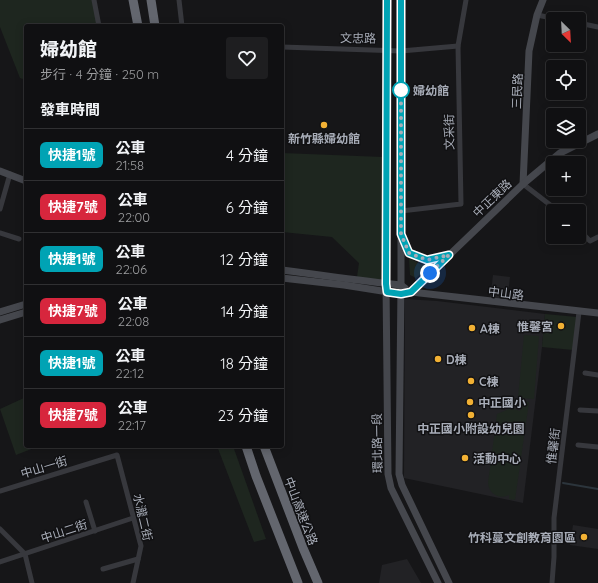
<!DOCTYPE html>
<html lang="zh-TW">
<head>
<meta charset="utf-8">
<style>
	:root { --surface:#101012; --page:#1e1e20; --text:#f1f3f6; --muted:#9c9d9f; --line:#303032 }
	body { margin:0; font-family:Quicksand,"Noto Sans TC",sans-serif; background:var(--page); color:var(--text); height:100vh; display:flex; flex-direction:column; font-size:15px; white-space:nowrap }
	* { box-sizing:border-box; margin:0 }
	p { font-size:13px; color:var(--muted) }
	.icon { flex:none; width:22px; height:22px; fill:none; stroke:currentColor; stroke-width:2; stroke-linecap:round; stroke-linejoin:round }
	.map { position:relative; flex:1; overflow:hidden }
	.panel { position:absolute; left:24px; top:24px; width:260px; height:424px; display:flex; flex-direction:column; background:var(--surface); border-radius:4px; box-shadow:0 2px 10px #0003,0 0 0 1px var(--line) }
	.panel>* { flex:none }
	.badge { padding:0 8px; border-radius:6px; font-size:14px; line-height:26px }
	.needle { width:26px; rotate:156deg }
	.controls { position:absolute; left:546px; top:12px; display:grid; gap:8px }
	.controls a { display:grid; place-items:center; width:40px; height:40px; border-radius:4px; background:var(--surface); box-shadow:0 2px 10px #0003,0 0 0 1px var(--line); font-size:20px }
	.you { position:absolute; width:20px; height:20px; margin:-10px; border:3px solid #fff; border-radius:50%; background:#1a73e8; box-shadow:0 0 0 6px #1a73e833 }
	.map>.badge { position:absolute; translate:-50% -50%; box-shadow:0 0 0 2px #fff }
	h2 { padding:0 16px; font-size:15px; line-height:36px }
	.round { display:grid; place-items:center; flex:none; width:42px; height:42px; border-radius:4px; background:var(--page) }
	.summary { display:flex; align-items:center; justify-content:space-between; height:68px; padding:0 16px }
	h1 { font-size:19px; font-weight:800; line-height:30px }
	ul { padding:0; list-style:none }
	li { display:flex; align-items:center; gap:12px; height:52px; padding:0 16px; border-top:1px solid var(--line) }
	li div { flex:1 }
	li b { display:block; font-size:15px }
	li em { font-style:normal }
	li .badge { min-width:44px; font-weight:700; text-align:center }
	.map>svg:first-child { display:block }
</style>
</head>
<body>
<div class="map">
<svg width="598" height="583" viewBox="0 0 598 583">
	<rect width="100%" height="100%" fill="#161618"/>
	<!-- built -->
	<g fill="#222225">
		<polygon points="493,275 510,277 507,302 490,300"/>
		<polygon points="405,299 437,301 545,314 542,347 523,503 404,478"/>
		<polygon points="573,525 598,529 598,549 570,545"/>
		<polygon points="407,559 421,583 379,583 382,565"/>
	</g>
	<!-- green -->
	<g fill="#1e261f">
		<polygon points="0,0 94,0 99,26 26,26 26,80 20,78 0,27"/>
		<polygon points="282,153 383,157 384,239 382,280 357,277 359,263 332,237 282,232"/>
		<polygon points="409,258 420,264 429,266 416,278 410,275"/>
		<polygon points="545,314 577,317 573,350 542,347"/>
		<polygon points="524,335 539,336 534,399 518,398"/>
		<polygon points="26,397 26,446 39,446 16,455 0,409"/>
		<path d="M521,401L529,402L515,500L509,499V495C499,500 489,494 488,483L497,414L511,408L520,411Z"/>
		<polygon points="217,446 233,446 266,539 254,542"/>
	</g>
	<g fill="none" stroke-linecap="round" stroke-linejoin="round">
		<!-- stream -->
		<polyline stroke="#2c353c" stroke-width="2" points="563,483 598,489"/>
		<!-- street -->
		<g stroke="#37383d" stroke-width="5">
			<polyline points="94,0 99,26"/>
			<polyline points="179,0 182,26"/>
			<polyline points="537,15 557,19"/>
			<polyline points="579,23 598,27"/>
			<polyline points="282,47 401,51 458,46"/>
			<polyline points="523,184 558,211"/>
			<polyline points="0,209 10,174"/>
			<polyline points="401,211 461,204 458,46 466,0"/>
			<polyline points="579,230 590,241 598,237"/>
			<polyline points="0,233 19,239"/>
			<polyline points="585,373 598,375"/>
			<polyline points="580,410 598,411"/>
			<polyline points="578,445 598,447"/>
			<polyline points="0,491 117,455 141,546 133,583"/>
			<polyline points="86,502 95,531"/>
			<polyline points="0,529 25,554 32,583"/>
			<polyline points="0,562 133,518"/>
			<polyline points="103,569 138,559"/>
			<polyline points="552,583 554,557 554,518 579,312"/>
		</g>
		<!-- secondary -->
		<g stroke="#45474d" stroke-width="7">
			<polyline points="387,0 386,284 388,474 391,488 438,583"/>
			<polyline points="401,0 401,285 399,474 402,485 449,583"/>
			<polyline points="0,171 26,181"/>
			<polyline points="523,184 529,51 537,15 543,0"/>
			<polyline points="402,238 409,253 427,260 448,255"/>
			<path d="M282,270C322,275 361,281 401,285L405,288"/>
			<polyline points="282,278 344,285 401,294 411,292 598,313"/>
			<polyline points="411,292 523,184 560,153 598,134"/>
			<polyline points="0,312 26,304"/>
			<polyline points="0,320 26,312"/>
		</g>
		<!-- highway -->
		<g stroke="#63666e" stroke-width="9">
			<polyline points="133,0 138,26"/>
			<polyline points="151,0 155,26"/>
			<polyline points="246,446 256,476 298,583"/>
			<polyline points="264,446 303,548 318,583"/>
		</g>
	</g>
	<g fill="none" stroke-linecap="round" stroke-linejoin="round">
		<!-- line casing -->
		<g stroke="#fff" stroke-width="9">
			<polyline id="line" points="387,0 386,284 387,292 401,294 411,292 449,255 427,260 409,253 401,234 401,0"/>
		</g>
		<!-- line -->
		<use href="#line" stroke="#00a3b4" stroke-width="6"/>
		<!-- walk -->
		<polyline stroke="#a8adb8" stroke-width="4" stroke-dasharray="0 7.2" points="401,90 401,86 401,234 409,253 427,260 449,255 430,273"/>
	</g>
	<!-- markers -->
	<circle fill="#fff" stroke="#00a3b4" stroke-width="2" cx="401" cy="90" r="8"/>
	<g fill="#f2b134" stroke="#111113" stroke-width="1.5">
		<circle cx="324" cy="125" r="4"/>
		<circle cx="561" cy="326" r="4"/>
		<circle cx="472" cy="328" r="4"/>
		<circle cx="438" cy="359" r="4"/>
		<circle cx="471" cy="381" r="4"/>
		<circle cx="470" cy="402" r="4"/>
		<circle cx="471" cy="415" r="4"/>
		<circle cx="465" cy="458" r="4"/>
		<circle cx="584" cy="537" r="4"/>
	</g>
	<g text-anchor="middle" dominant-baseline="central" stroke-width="3" stroke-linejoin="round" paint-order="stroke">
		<!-- street labels -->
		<g font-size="12" fill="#a8adb8" stroke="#111113">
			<text transform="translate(358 38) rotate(1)">文忠路</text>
			<text transform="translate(517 91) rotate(-88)">三民路</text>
			<text transform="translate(449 132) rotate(-91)">文采街</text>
			<text transform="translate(492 198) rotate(-44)">中正東路</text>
			<text transform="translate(506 293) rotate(7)">中山路</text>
			<text transform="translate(377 443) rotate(-91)">環北路一段</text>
			<text transform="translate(553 446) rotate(-83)">惟馨街</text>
			<text transform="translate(44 467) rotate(-17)">中山一街</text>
			<text transform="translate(301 511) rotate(69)">中山高速公路</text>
			<text transform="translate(143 517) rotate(77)">水瀧二街</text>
			<text transform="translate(64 531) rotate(-18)">中山二街</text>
		</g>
		<!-- stop labels -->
		<g font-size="12" font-weight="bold" fill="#a8adb8" stroke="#111113" text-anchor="start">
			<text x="413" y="90">婦幼館</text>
		</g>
		<!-- poi labels -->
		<g font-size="12" font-weight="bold" fill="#a8adb8" stroke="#111113" text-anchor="start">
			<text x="324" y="138" text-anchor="middle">新竹縣婦幼館</text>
			<text x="553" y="326" text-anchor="end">惟馨宮</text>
			<text x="480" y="328">A棟</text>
			<text x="446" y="359">D棟</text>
			<text x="479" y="381">C棟</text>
			<text x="478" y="402">中正國小</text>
			<text x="471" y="428" text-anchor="middle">中正國小附設幼兒園</text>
			<text x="473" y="458">活動中心</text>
			<text x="576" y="537" text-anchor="end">竹科蔓文創教育園區</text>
		</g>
	</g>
</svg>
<div class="controls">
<a><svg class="needle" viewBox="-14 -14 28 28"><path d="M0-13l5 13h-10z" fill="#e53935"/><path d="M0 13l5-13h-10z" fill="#9c9d9f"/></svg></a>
<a><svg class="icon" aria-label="locate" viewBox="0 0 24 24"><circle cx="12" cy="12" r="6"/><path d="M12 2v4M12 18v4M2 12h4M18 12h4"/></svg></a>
<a><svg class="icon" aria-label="layers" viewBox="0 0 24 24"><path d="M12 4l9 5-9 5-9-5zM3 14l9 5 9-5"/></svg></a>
<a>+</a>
<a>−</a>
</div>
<div class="you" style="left:430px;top:273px"></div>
<section class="panel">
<div class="summary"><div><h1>婦幼館</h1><p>步行 · 4 分鐘 · 250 m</p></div><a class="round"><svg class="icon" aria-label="heart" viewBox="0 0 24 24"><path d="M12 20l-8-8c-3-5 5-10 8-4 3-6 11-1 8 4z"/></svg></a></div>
<h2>發車時間</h2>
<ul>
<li><span class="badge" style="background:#00a3b4;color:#fff">快捷1號</span><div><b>公車</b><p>21:58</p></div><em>4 分鐘</em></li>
<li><span class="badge" style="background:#d7263d;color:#fff">快捷7號</span><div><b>公車</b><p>22:00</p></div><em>6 分鐘</em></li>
<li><span class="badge" style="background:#00a3b4;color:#fff">快捷1號</span><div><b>公車</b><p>22:06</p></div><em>12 分鐘</em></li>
<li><span class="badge" style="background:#d7263d;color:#fff">快捷7號</span><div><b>公車</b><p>22:08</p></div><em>14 分鐘</em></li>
<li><span class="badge" style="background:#00a3b4;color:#fff">快捷1號</span><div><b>公車</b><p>22:12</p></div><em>18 分鐘</em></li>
<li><span class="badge" style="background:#d7263d;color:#fff">快捷7號</span><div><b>公車</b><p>22:17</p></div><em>23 分鐘</em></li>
</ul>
</section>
</div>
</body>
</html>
